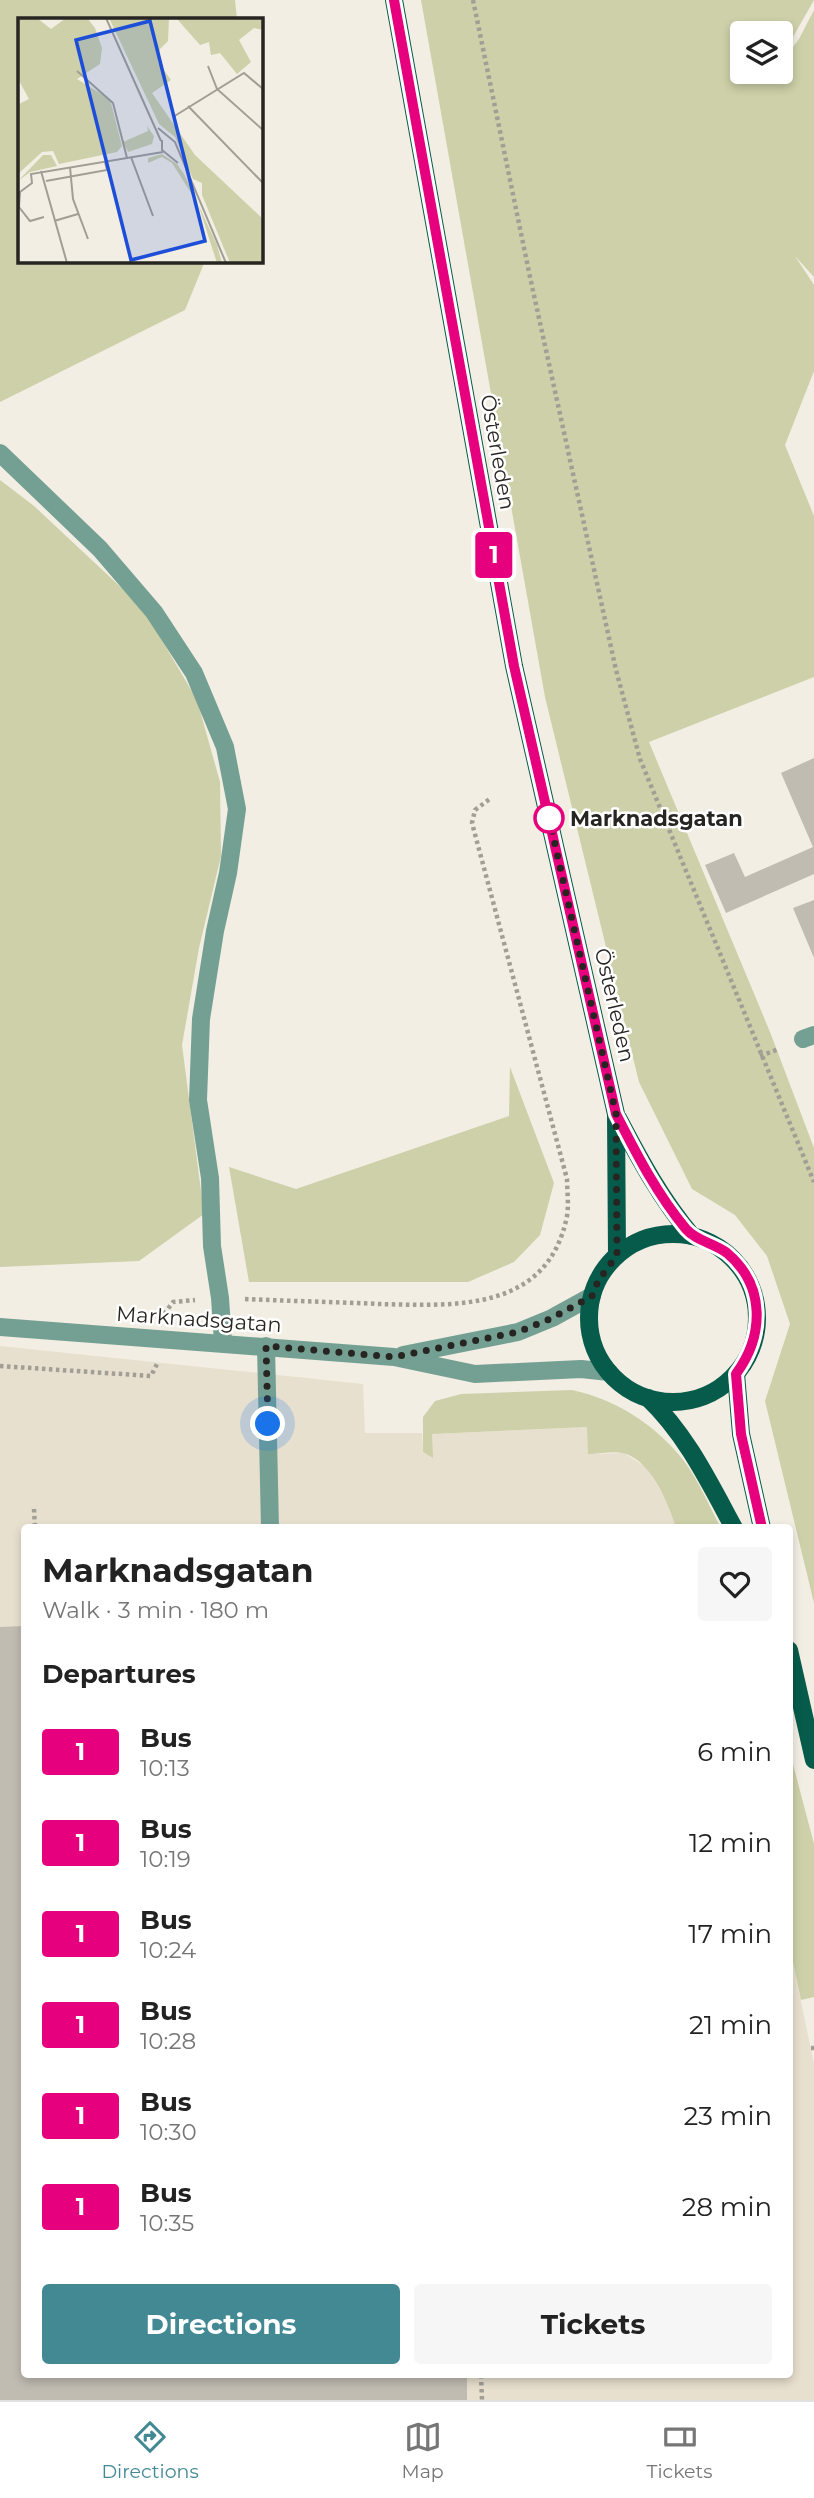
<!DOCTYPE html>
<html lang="en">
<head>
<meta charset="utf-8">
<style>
	:root { --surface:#fff; --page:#f6f6f6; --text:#222; --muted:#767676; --line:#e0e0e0; --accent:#438994 }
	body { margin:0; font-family:Montserrat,sans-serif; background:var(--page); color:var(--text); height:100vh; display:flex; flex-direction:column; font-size:26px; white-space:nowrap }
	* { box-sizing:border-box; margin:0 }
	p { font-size:23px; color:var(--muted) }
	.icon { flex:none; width:38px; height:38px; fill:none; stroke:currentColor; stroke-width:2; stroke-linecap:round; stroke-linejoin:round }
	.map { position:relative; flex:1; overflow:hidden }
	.sheet { position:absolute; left:21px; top:1524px; width:772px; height:854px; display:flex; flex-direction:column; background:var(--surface); border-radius:7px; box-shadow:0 4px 10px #0003 }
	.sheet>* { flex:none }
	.badge { padding:0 14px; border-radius:5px; font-size:24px; line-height:46px }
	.fabs { position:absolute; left:730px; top:21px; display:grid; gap:14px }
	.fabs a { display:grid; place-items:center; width:63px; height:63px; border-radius:7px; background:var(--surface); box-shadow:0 4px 10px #0003; font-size:35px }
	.you { position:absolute; width:35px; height:35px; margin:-18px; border:5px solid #fff; border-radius:50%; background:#1a73e8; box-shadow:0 0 0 10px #1a73e833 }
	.map>.badge { position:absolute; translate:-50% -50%; box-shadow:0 0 0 4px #fff }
	h2 { padding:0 21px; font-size:26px; line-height:63px }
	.round { display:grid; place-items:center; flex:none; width:74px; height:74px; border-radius:7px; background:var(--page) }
	.overview { display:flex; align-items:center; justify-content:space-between; height:119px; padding:0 21px }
	h1 { font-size:33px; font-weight:700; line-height:52px }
	.button { display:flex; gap:14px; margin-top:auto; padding:14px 21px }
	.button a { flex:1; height:80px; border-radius:7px; background:var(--accent); color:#fff; font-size:28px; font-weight:700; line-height:80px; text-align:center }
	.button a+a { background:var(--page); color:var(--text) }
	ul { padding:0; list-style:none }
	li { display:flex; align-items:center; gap:21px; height:91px; padding:0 21px }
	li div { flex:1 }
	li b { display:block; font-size:26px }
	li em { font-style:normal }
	li .badge { min-width:77px; font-weight:700; text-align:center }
	.tab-bar { display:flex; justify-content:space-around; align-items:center; height:98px; border-top:2px solid var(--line); background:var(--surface); font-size:19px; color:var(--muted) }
	.tab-bar a { display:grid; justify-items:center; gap:4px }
	.tab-bar .current { color:var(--accent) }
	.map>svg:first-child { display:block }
</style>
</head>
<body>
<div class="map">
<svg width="814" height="2400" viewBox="0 0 814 2400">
	<rect width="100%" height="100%" fill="#f3eee3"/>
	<!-- built -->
	<polygon fill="#e8e0cf" points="0,1346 363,1384 365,1433 422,1433 423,1452 432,1457 432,1434 588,1427 589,1454 624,1453 647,1468 670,1506 676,1528 24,1528 24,2375 789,2375 789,1943 814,2064 814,2400 0,2400"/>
	<!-- green -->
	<g fill="#cdd0a8">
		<polygon points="0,0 235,0 237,19 19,19 19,261 205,261 185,310 0,402"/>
		<polygon points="421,0 814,0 781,58 780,33 742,33 742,72 772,72 769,78 774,72 780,72 781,63 799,39 814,10 814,277 795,256 814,285 814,371 785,445 814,516 814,677 649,742 770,1032 814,1148 814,1603 765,1401 790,1324 767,1256 735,1215 692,1189 639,1082 545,697"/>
		<polygon points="0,480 34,506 143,608 197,700 220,782 221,856 199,948 182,1045 204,1214 139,1261 0,1267"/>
		<polygon points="510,1067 554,1183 540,1235 514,1262 468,1282 249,1282 229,1167 296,1189 509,1116"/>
		<path d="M572,1390C616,1399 657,1426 684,1461C699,1481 709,1506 721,1528H676C669,1504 650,1458 622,1453C612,1451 599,1454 588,1454L587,1427L432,1434L433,1458L423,1452V1417L435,1401L461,1394Z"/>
		<polygon points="789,1749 814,1844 814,1997 801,2000 789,1943"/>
	</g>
	<!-- building -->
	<g fill="#c1bcb2">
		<polygon points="814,758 814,874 726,913 705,865 734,853 745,877 813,847 781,773"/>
		<polygon points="814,900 814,958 793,908"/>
		<polygon points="24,1626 24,2375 467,2375 467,2400 0,2400 0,1627"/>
	</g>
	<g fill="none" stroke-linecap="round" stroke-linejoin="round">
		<!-- path -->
		<g stroke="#a19e95" stroke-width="4.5" stroke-dasharray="3.5 3.5" stroke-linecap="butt">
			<polyline points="473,0 530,277 616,670 640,759 814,1182"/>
			<polyline points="760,1056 779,1049"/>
			<path d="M245,1299C290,1301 335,1302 380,1304C455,1306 548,1312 567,1216C569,1204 567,1191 567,1179L472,823L475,810L491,798"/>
			<polyline points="164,1314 173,1302 195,1300"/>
			<polyline points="0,1366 151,1376 157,1364"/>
			<polyline points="34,1509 35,1528"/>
			<polyline points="811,2048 814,2048"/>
			<polyline points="481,2375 482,2400"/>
		</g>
		<!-- minor -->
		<g stroke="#74a093" stroke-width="18">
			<polyline points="0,453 100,549 154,612 194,673 225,747 237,809 228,873 215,931 201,1019 198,1100 210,1178 212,1246 220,1298 223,1342"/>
			<polyline points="803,1039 814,1035"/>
			<polyline points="0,1327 394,1357 475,1374 581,1369 609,1372"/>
			<polyline points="266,1346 270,1528"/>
			<polyline points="403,1355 518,1332 552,1318 592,1296"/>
		</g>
		<!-- major -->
		<g stroke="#065b4b" stroke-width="18">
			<polyline points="394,0 514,666 616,1114 617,1255"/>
			<path d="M618,1118C640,1160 661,1199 692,1236"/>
			<circle cx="673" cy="1318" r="84"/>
			<polyline points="736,1374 741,1434 762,1528"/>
			<path d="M648,1398C686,1434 709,1482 734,1528"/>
			<polyline points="789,1650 814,1760"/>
		</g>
	</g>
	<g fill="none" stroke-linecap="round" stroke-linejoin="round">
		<!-- line casing -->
		<g stroke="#fff" stroke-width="16">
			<path id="line" d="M394,0L514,666L616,1114C637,1155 657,1194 686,1229C696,1241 714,1243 727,1253C766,1286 764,1336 736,1374L741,1434L762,1528"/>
		</g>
		<!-- line -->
		<use href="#line" stroke="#e6007e" stroke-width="10"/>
		<!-- walk -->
		<polyline stroke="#272521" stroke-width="7" stroke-dasharray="0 12.6" points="268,1424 266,1346 394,1357 518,1332 552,1318 592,1296 598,1281 617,1255 616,1114 549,818"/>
	</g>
	<!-- markers -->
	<circle fill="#fff" stroke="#e6007e" stroke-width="3.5" cx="549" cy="818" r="14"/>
	<g text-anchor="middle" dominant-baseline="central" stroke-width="5" stroke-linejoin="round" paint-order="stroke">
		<!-- street labels -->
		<g font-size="21" fill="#272521" stroke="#fff">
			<text transform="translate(498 452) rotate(80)">Österleden</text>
			<text transform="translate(615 1005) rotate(77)">Österleden</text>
			<text transform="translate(199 1319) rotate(4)">Marknadsgatan</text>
		</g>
		<!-- stop labels -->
		<g font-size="21" font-weight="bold" fill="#272521" stroke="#fff" text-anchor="start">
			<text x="570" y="818">Marknadsgatan</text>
		</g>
	</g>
	<!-- overview -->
	<g transform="translate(18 18)">
		<rect width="245" height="245" fill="#f3eee3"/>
		<path d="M0,0H19L33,11L48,0H69L77,10L84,30L82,46L59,61L92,81L104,128L99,134L41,146L35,133L24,134L0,156L1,86L11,81L0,61ZM91,0H245V12L236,10L221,22L233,44L219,56L202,35L193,37L191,24L182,27L159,1L151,0L150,23L142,31L140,44L153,62L134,75L177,137L245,201V241L241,245H212L184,177V165L175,161L157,119L141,106ZM129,108L136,118L134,126L110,134L105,124L130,113ZM144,136L159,146L166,156L199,227L204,245H199L180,186L154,145L144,139L130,145V140ZM25,137H33L39,148L12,154L0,163Z" fill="#cdd0a8"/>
		<path fill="none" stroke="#a19e95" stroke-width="2" d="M88,0L143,123M190,48L199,71L245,112M59,53L95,85L109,140M170,88L245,165M155,99L226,55L245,71M140,110L157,124L208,245M144,122V132L160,145M113,139L135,198M52,149L55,181L70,221M23,153L49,245M28,163L89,152L87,144M26,199L12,203L1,189L2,174L14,165L13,156L145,134M36,203L60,196"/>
		<path fill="#1d4ed8" fill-opacity="0.15" stroke="#1d4ed8" stroke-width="3.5" d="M132,3L187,223L113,242L58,22Z"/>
		<rect width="245" height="245" fill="none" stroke="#272521" stroke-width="3.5"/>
	</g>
</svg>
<div class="fabs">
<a><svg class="icon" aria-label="layers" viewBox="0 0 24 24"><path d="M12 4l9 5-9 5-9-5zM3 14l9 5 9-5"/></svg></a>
</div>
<div class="you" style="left:268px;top:1424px"></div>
<b class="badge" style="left:494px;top:555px;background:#e6007e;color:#fff">1</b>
<section class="sheet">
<div class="overview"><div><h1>Marknadsgatan</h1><p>Walk · 3 min · 180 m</p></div><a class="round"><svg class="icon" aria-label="heart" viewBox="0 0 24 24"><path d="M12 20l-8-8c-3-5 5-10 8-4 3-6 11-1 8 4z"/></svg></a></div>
<h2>Departures</h2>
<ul>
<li><span class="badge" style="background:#e6007e;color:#fff">1</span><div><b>Bus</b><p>10:13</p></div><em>6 min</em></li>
<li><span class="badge" style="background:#e6007e;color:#fff">1</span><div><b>Bus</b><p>10:19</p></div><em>12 min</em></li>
<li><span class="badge" style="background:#e6007e;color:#fff">1</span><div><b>Bus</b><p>10:24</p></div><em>17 min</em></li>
<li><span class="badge" style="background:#e6007e;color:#fff">1</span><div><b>Bus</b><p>10:28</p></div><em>21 min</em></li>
<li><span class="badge" style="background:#e6007e;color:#fff">1</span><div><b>Bus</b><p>10:30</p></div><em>23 min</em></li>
<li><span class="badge" style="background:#e6007e;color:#fff">1</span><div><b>Bus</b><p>10:35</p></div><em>28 min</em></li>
</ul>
<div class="button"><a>Directions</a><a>Tickets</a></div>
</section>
</div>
<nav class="tab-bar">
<a class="current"><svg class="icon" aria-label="directions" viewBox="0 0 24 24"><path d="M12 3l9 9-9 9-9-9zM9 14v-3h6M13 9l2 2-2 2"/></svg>Directions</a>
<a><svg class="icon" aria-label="map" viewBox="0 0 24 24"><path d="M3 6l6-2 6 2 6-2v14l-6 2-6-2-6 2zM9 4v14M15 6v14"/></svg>Map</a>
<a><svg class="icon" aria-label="tickets" viewBox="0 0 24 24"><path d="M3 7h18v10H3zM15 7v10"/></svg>Tickets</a>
</nav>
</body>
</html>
